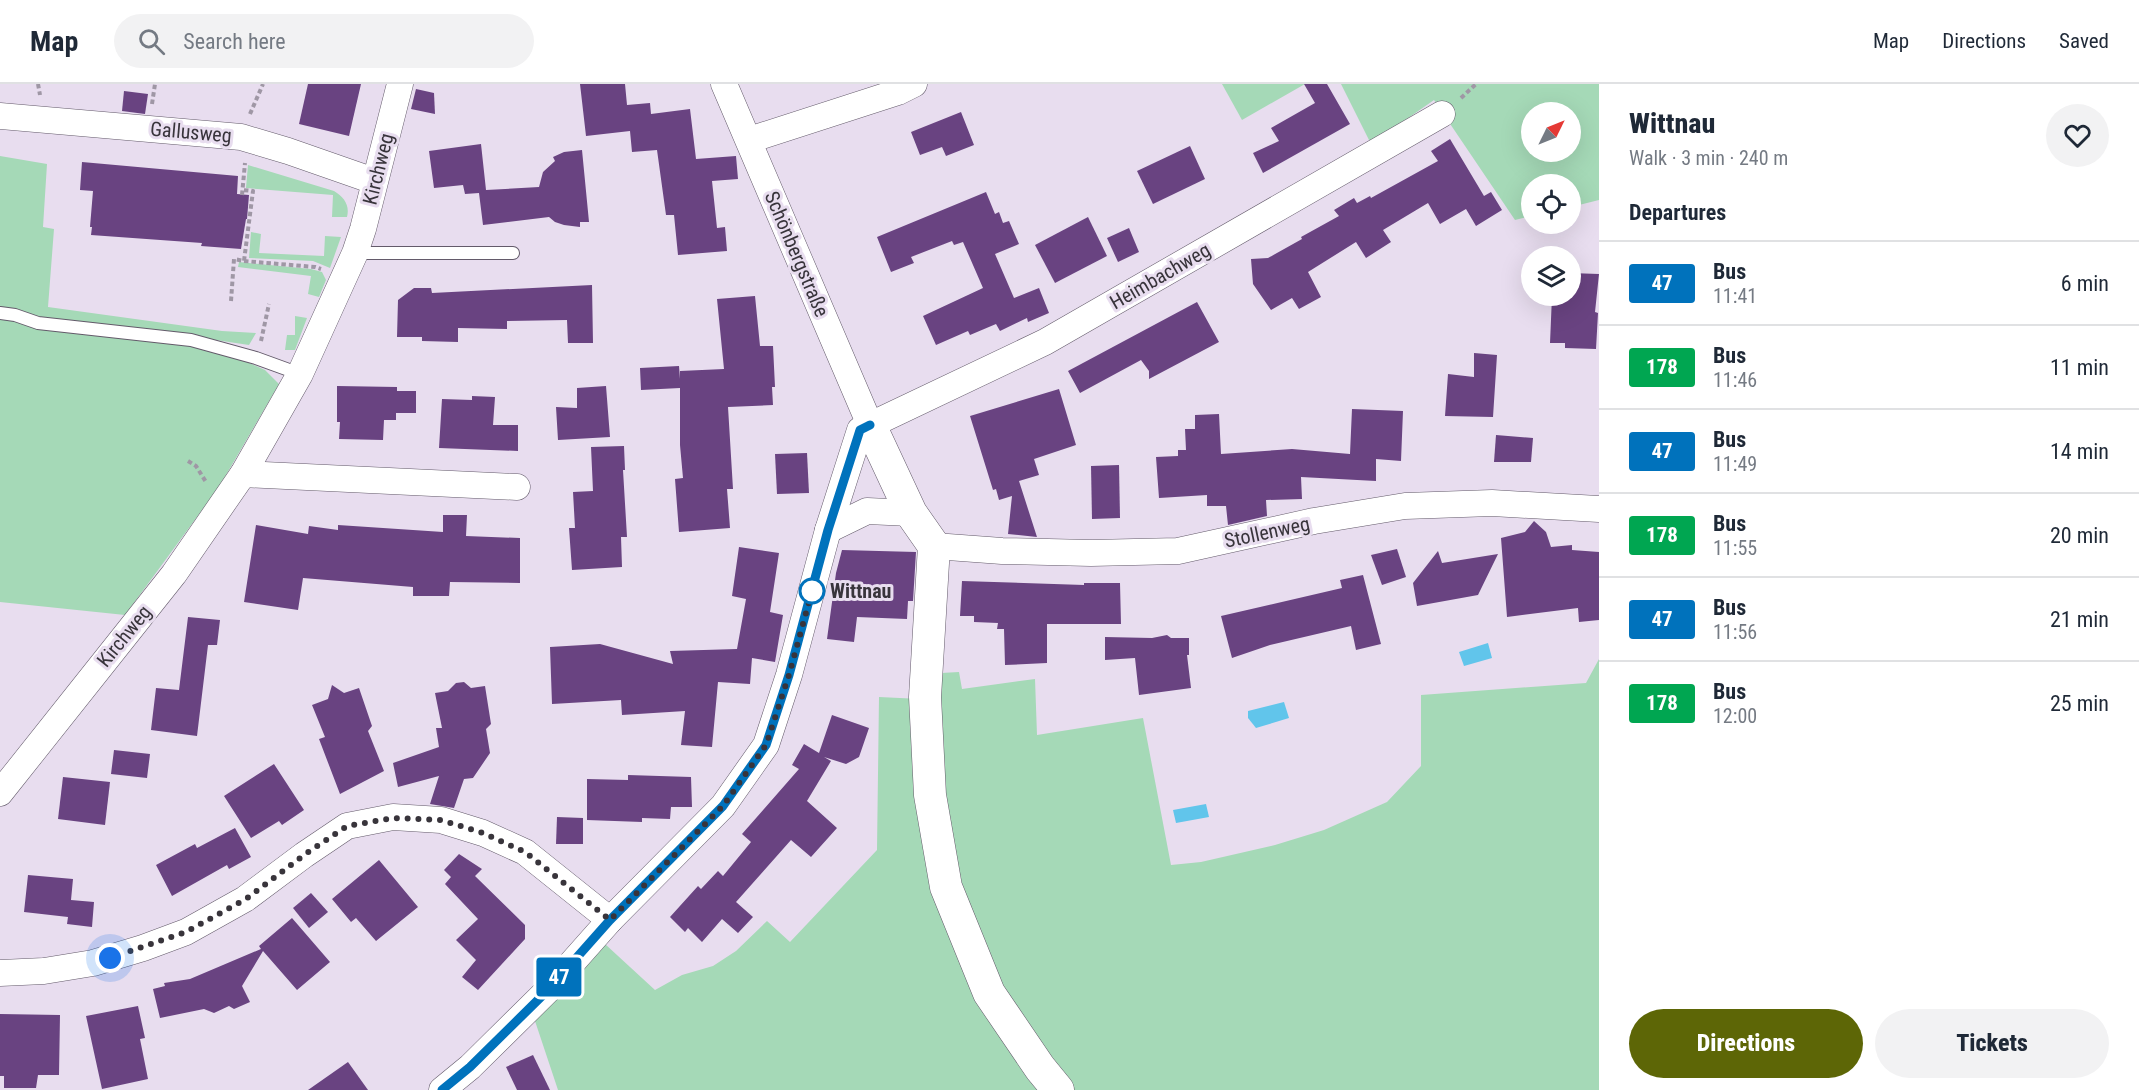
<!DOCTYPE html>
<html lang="en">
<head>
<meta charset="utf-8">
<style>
	:root { --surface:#fff; --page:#f2f2f3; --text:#1f2937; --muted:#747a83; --line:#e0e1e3; --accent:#5d6606 }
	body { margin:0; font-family:"Roboto Condensed",sans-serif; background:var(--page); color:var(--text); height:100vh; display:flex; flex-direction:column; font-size:22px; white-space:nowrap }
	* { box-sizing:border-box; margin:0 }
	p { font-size:20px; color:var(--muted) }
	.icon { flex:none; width:33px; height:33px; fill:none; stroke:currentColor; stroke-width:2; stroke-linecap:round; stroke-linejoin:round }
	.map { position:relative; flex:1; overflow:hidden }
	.panel { display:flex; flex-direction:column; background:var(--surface); width:540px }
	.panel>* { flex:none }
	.badge { padding:0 12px; border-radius:4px; font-size:21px; line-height:39px }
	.needle { width:39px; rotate:47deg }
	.buttons { position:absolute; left:1521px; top:18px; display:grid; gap:12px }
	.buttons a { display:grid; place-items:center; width:60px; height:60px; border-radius:50%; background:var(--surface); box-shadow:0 6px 24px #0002; font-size:30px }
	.you { position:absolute; width:30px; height:30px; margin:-15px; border:4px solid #fff; border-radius:50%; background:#1a73e8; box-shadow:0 0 0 9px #1a73e833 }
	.map>.badge { position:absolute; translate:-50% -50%; box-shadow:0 0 0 3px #fff }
	h2 { padding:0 30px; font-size:22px; line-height:54px }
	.round { display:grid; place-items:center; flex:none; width:63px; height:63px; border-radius:32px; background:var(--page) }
	.head { display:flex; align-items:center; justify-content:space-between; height:102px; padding:0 30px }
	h1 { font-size:28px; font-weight:800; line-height:45px }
	.cta { display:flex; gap:12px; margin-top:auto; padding:12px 30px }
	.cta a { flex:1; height:69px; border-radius:36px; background:var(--accent); color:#fff; font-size:24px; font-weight:800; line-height:69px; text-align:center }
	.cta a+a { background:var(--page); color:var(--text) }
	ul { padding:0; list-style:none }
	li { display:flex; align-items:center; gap:18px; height:84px; padding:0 30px; border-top:2px solid var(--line) }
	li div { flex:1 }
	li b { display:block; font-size:22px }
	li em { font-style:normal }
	li .badge { min-width:66px; font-weight:700; text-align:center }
	header { display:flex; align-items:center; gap:36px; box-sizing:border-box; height:84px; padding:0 30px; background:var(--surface); border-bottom:2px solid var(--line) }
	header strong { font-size:28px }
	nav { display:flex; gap:33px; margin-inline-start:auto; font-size:21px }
	.search { width:420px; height:54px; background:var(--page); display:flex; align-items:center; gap:15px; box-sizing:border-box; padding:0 21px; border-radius:33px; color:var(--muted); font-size:22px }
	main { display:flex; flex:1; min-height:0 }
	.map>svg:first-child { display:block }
</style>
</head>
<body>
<header>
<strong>Map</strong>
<div class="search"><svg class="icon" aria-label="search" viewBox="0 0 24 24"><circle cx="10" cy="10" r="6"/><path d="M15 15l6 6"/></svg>Search here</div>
<nav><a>Map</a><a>Directions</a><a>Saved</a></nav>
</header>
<main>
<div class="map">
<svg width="1599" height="1006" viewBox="0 0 1599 1006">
	<rect width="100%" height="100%" fill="#e8ddef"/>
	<!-- green -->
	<g fill="#a5d9b7" fill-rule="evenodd">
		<polygon points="1222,0 1305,0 1242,36"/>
		<path d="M1341,0H1599V116L1571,123L1570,100H1532L1531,132L1515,136L1434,16L1371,60ZM1532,28H1570V68H1532Z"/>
		<polygon points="0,72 47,80 43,143 54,145 48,223 222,247 256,249 249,261 189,252 265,286 279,300 219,403 125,531 0,518"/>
		<path d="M248,81L334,107C344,113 350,121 347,133H332L333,111L246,104Z"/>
		<polygon points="251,148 261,150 259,169 324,172 325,152 341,153 330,184 313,177 249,174"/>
		<polygon points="239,178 311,185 322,188 326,196 319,213 308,210 311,192 238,183"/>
		<polygon points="295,232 307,234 295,266 285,266 287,251 295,251"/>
		<polygon points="1599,575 1599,1006 558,1006 535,937 605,860 655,906 682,891 713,882 736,867 767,837 790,858 877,766 879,613 941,616 941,589 959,588 962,605 1035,595 1037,651 1143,634 1171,781 1201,778 1275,761 1324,746 1387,718 1421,682 1421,611 1586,599"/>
	</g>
	<!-- water -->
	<g fill="#61c5eb">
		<polygon points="1488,559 1492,574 1464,582 1459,568"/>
		<polygon points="1284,618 1289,634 1256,644 1248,634 1248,627"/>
		<polygon points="1206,720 1209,733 1176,739 1173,726"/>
	</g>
	<!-- building -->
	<g fill="#694381">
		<polygon points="308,0 361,0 349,52 299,40"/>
		<polygon points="580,0 625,0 627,21 650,19 651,30 690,25 696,75 736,72 738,95 712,97 717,144 725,143 727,167 678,171 674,131 666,131 657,66 632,68 630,47 586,52"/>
		<polygon points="1304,0 1327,0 1350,40 1263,89 1253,69 1279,57 1271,44 1315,19"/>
		<polygon points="416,5 434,9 435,30 411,25"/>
		<polygon points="124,7 148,10 145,30 122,27"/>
		<polygon points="961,28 974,61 946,72 942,63 920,71 911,48"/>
		<polygon points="1450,55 1484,112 1491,108 1502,126 1476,142 1466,125 1440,140 1428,119 1383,146 1391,158 1366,174 1356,158 1308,188 1321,213 1299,225 1292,214 1271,226 1253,200 1251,175 1268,174 1302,155 1301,153 1339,132 1334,126 1354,114 1357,119 1370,112 1371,114 1438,77 1431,67"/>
		<polygon points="481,60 486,106 539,103 543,88 555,77 553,73 564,68 582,66 589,138 580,138 580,143 564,141 555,138 549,133 483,141 479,109 465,110 463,101 434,104 429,67"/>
		<polygon points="1190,62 1205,95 1153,120 1137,87"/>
		<polygon points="82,78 238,92 237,110 249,111 247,135 246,135 241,165 201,162 202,159 91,151 92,143 90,143 93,107 80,106"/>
		<polygon points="986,108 995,130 999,128 1003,139 1009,137 1019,160 995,170 1014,214 1039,204 1049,229 1028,238 1027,234 1000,247 996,240 970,251 968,247 936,261 923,232 983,204 963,158 954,161 952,157 911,173 914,179 891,188 877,153"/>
		<polygon points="1088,133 1107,172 1055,199 1035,161"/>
		<polygon points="1129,144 1139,168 1118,178 1107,154"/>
		<polygon points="1570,189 1599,190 1595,228 1598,229 1596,265 1565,264 1565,259 1550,259 1552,212 1570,212"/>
		<polygon points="592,201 593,259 568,259 567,236 507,237 507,245 458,244 458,258 422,257 422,253 397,253 398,216 414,204 431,204 432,209"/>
		<polygon points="755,212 760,262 773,262 775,303 772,303 773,321 728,323 733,405 727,405 730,444 679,448 675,395 683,394 680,361 680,304 641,306 640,284 679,282 680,295 680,287 724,285 717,215"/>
		<polygon points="1197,218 1219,258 1149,295 1149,287 1141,276 1080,309 1068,287"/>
		<polygon points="1474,269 1497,271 1493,333 1445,332 1448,290 1474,293"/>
		<polygon points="337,302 397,303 397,307 416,307 416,329 396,329 396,336 384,336 383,356 339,355 340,338 337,338"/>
		<polygon points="606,302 610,353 558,356 556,323 577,324 577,304"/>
		<polygon points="1059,305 1076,361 1034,375 1039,391 1019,397 1037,453 1008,450 1012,412 999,416 996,405 993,406 970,332"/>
		<polygon points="472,312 495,313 493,341 518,341 518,367 439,364 442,315 472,316"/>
		<polygon points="1352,325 1403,327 1401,377 1376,375 1376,397 1301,393 1302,415 1266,416 1267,432 1228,441 1226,422 1207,422 1207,411 1159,414 1156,373 1178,372 1178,366 1186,366 1185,345 1195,345 1195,331 1219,330 1221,370 1292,365 1350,370"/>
		<polygon points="1496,351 1533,354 1531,378 1494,378"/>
		<polygon points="624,362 625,386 623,386 627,453 621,453 622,483 572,486 569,444 575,444 573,408 593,407 591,363"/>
		<polygon points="807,369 809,409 777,410 775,370"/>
		<polygon points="1119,381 1120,434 1092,435 1091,382"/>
		<polygon points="443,431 467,431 466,452 520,454 520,499 450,498 449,512 413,512 413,503 303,494 298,526 244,518 256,441 308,450 309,442 338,446 338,441 443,448"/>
		<polygon points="1534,437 1546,448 1551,463 1572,461 1572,466 1599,468 1599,536 1579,538 1578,524 1507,533 1501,454 1525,448"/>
		<polygon points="739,463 779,469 770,528 783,531 775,578 752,574 750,600 718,598 712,663 681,661 685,627 622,631 621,616 552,620 550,563 600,560 673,580 670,567 737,565 746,515 732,512"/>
		<polygon points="1397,465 1406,493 1382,501 1371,471"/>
		<polygon points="842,466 916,468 913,517 908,517 907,535 857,533 854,558 827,555 836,489"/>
		<polygon points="1438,467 1442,479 1498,470 1478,511 1417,522 1413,499"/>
		<polygon points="1363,491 1381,560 1356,566 1351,542 1270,561 1232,574 1221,532 1342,504 1340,496"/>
		<polygon points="962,497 1084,501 1084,499 1120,499 1121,540 1047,540 1047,579 1005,581 1004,545 997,545 998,539 974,538 974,532 960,532"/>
		<polygon points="188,533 220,536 217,561 208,561 197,652 151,646 156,604 179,606"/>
		<polygon points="1167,551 1171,554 1189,554 1189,571 1187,571 1191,604 1139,611 1135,574 1105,576 1105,553 1152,554"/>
		<polygon points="464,598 471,604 485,602 491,640 486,645 490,669 473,694 464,695 454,724 430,720 439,692 398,703 393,679 439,663 436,644 442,644 435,609 448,607 456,599"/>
		<polygon points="332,601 344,609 359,604 372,642 368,647 384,687 340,710 319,655 325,653 312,621 328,615"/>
		<polygon points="832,631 869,644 859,673 846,680 824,673 831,677 807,717 837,744 811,773 791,756 736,818 753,833 738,849 722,835 702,858 688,844 685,848 670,833 698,802 701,805 718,787 723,792 751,758 742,750 799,685 792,681 804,660 819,669"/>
		<polygon points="114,666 150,670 147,694 111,690"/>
		<polygon points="274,680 304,726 282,741 279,737 251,754 224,712"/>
		<polygon points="628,691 691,693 692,723 671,723 670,735 642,734 642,738 587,736 587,695 628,696"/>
		<polygon points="63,693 110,698 105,741 58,735"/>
		<polygon points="557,733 583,734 583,760 556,760"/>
		<polygon points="235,744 251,773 229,785 227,781 172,812 156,781 195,760 197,764"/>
		<polygon points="459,770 482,785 475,792 525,841 525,855 478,906 462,893 476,876 456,856 478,835 445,800 451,793 444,786"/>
		<polygon points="379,776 418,823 376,857 356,834 351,838 332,815"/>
		<polygon points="28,791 73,795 71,816 94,818 92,843 67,840 68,833 24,828"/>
		<polygon points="311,809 328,828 309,844 293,824"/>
		<polygon points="292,834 330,878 297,906 263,867 242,902 250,918 234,925 229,922 214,929 204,925 160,934 153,905 165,902 164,899 190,895 261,865 259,862"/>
		<polygon points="138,922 145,954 140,955 148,995 102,1005 86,932"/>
		<polygon points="0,930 60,931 59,991 38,991 36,1004 4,1004 4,992 0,992"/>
		<polygon points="533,971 550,1006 517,1006 506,983"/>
		<polygon points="348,978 368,1006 308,1006"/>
	</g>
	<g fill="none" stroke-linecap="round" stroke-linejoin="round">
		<!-- service casing -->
		<g stroke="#635a6a" stroke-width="14">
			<g id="service">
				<polyline points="355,169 513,169"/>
				<polyline points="0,229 15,231 38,239 191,256 256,274 300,290"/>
			</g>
		</g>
		<!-- minor casing -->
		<g stroke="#635a6a" stroke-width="27">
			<g id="minor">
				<polyline points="724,0 870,341"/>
				<polyline points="0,32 241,53 288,67 374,97"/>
				<polyline points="749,56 898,8 914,0"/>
				<polyline points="243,390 517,403"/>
				<polyline points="828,446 867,427 911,429"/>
				<polyline points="934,462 1002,467 1091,469 1178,467 1314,437 1405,422 1492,419 1599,425"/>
				<polyline points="0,709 174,490 243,390 300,290 355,169 363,145 400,0"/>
				<polyline points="0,889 44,887 93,879 143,864 186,848 245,815 304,771 347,742 393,733 441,736 483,749 525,768 610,836"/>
				<polyline points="442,1006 470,983 547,907 610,836 723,722 766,661 789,591 828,446 860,346 1045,258 1442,30"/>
			</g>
		</g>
		<!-- tertiary casing -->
		<g stroke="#635a6a" stroke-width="33">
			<polyline id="tertiary" points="870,341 911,429 934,462 925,613 930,711 946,803 989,909 1040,984 1058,1006"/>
		</g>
		<!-- path -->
		<g stroke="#9f97a5" stroke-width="4" stroke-dasharray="4.5 3" stroke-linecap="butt">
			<polyline points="38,0 40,11"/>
			<polyline points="1461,14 1476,0"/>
			<polyline points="152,20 155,0"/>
			<polyline points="250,30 263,0"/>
			<polyline points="242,111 245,79"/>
			<polyline points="244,177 315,183 321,185"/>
			<polyline points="231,217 234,175 244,177 253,107 242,106"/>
			<polyline points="261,257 269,220"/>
			<polyline points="188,377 196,382 206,398"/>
		</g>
		<!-- service -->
		<use href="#service" stroke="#fff" stroke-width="12"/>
		<!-- minor -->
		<use href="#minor" stroke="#fff" stroke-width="26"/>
		<!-- tertiary -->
		<use href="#tertiary" stroke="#fff" stroke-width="32"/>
	</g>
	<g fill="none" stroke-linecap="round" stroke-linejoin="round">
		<!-- line casing -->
		<g stroke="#fff" stroke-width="14">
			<polyline id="line" points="442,1006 470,983 547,907 610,836 723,722 766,661 789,591 828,446 860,346 870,341"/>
		</g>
		<!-- line -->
		<use href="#line" stroke="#0072bc" stroke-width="9"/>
		<!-- walk -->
		<polyline stroke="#38343b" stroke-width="6" stroke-dasharray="0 10.8" points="110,874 186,848 246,815 304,771 347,742 393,734 441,736 483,749 525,768 610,836 723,722 766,661 789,591 812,507"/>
	</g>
	<!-- markers -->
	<circle fill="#fff" stroke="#0072bc" stroke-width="3" cx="812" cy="507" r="12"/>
	<g text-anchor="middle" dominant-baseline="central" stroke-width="6" stroke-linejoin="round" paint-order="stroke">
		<!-- street labels -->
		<g font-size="20" fill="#38343b" stroke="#e8ddef">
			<text transform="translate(191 48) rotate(5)">Gallusweg</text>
			<text transform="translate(378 85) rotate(-76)">Kirchweg</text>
			<text transform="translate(797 170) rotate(67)">Schönbergstraße</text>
			<text transform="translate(1160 192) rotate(-30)">Heimbachweg</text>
			<text transform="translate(1267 448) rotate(-12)">Stollenweg</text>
			<text transform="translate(124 552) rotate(-51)">Kirchweg</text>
		</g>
		<!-- stop labels -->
		<g font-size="20" font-weight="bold" fill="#38343b" stroke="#e8ddef" text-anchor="start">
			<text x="830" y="507">Wittnau</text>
		</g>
	</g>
</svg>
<div class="buttons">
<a><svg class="needle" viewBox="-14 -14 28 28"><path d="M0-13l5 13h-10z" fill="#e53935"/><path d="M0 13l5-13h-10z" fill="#747a83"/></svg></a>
<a><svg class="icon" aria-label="locate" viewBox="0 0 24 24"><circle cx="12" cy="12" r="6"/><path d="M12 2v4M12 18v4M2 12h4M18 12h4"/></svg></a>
<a><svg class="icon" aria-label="layers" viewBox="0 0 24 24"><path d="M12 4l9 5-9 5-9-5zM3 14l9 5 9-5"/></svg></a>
</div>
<div class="you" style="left:110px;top:874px"></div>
<b class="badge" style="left:559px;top:893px;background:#0072bc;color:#fff">47</b>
</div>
<section class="panel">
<div class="head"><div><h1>Wittnau</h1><p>Walk · 3 min · 240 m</p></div><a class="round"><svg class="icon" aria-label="heart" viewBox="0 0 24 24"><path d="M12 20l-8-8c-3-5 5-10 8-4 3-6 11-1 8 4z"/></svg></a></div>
<h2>Departures</h2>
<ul>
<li><span class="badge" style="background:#0072bc;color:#fff">47</span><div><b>Bus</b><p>11:41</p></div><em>6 min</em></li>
<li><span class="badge" style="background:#00a651;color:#fff">178</span><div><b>Bus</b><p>11:46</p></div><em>11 min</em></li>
<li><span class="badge" style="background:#0072bc;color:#fff">47</span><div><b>Bus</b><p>11:49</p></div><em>14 min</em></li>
<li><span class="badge" style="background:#00a651;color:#fff">178</span><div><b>Bus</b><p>11:55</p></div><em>20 min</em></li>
<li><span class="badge" style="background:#0072bc;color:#fff">47</span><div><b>Bus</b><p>11:56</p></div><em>21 min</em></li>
<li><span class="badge" style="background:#00a651;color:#fff">178</span><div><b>Bus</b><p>12:00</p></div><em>25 min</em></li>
</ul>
<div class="cta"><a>Directions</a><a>Tickets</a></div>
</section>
</main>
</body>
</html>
